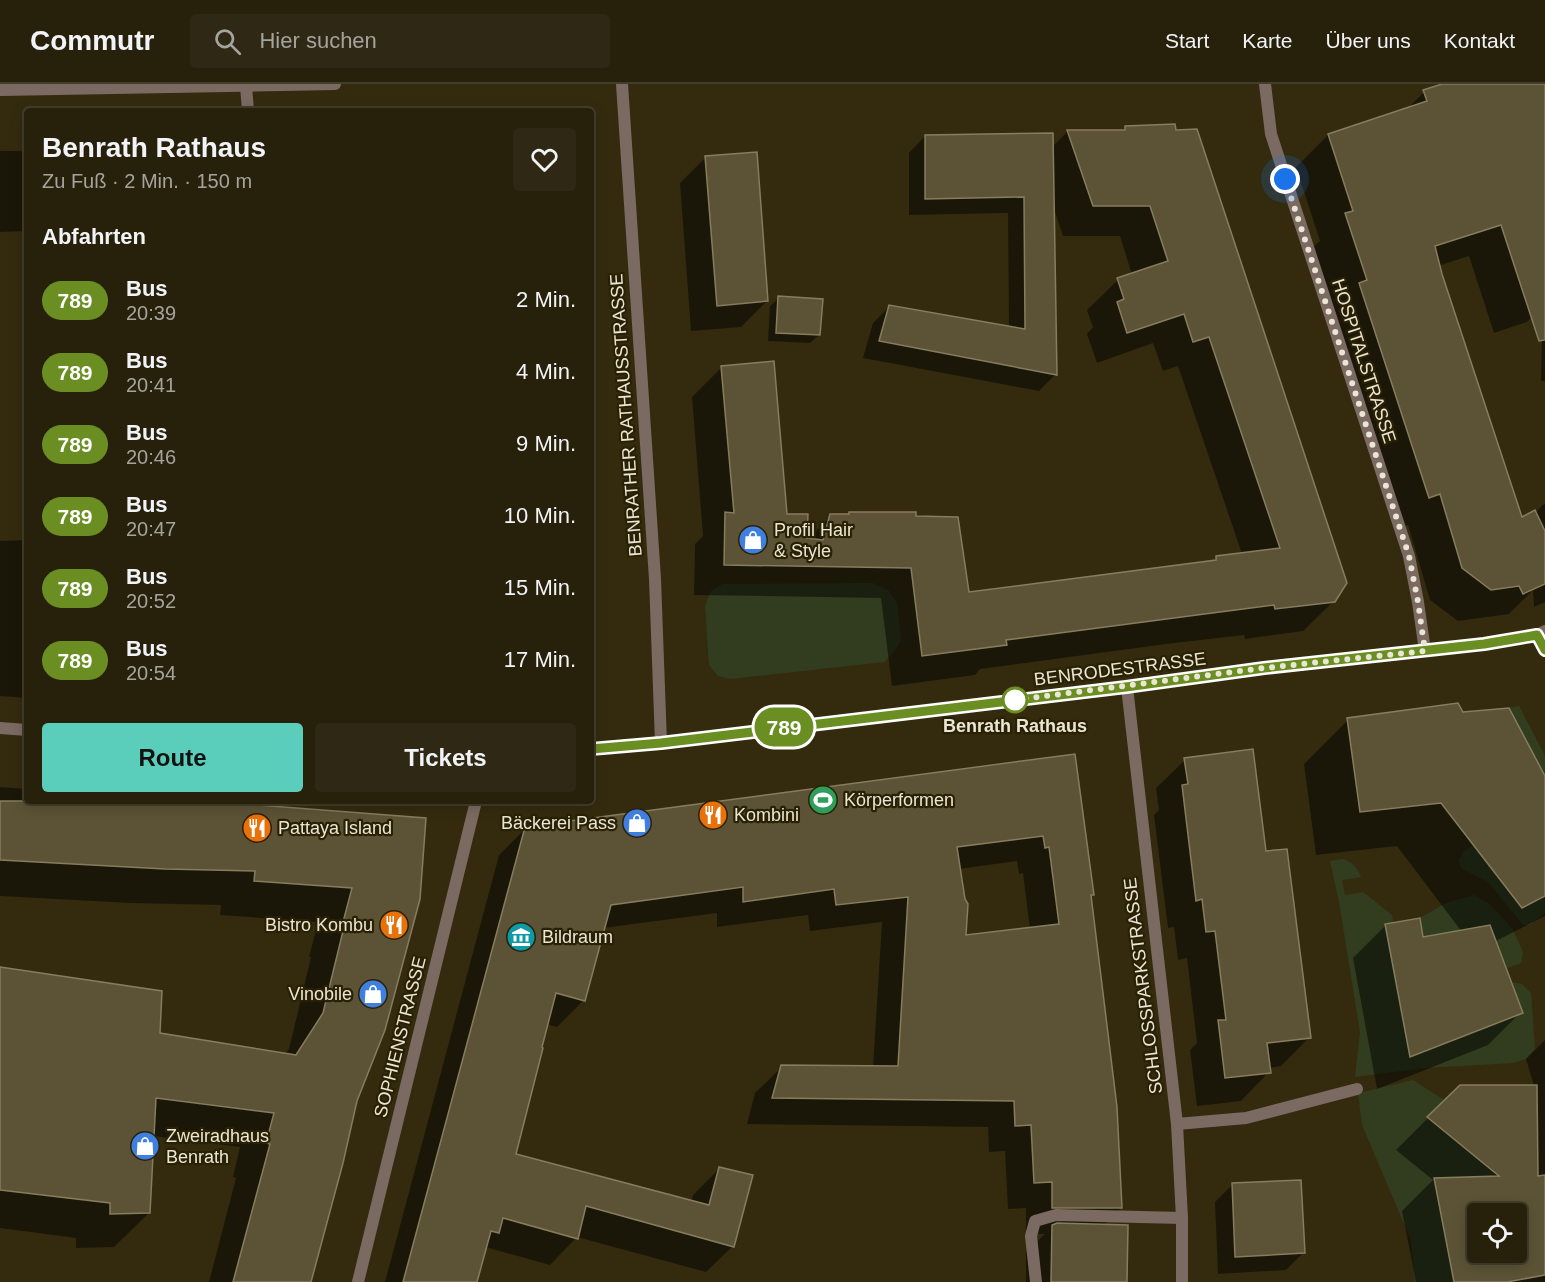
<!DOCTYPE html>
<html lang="de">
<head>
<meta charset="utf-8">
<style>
	:root { --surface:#27200b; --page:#2f2814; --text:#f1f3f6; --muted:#a4a39d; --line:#433e2c; --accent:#5bcebb }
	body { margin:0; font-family:Arial,sans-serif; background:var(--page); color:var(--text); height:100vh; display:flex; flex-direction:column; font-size:22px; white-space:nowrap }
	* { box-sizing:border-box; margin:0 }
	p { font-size:20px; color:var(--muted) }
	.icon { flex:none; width:33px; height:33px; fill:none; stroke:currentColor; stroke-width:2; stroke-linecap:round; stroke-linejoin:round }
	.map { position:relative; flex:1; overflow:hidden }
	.panel { position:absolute; left:24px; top:24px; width:570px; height:696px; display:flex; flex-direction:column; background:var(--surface); border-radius:6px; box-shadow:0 3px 15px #0003,0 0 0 2px var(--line) }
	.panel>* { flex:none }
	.badge { padding:0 12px; border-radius:20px; font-size:21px; line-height:39px }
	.fabs { position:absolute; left:1467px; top:1119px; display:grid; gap:12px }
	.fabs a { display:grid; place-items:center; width:60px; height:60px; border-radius:6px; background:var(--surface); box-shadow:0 3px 15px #0003,0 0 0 2px var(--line); font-size:30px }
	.you { position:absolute; width:30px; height:30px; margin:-15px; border:4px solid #fff; border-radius:50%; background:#1a73e8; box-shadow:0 0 0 9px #1a73e833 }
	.map>.badge { position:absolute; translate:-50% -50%; box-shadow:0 0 0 3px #fff }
	h2 { padding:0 18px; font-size:22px; line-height:54px }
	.round { display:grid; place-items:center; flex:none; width:63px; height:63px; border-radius:6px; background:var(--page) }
	.head { display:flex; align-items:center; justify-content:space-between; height:102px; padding:0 18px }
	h1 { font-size:28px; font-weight:700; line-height:45px }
	.cta { display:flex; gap:12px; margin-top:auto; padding:12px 18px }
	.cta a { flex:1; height:69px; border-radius:6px; background:var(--accent); color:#111; font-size:24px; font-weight:700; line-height:69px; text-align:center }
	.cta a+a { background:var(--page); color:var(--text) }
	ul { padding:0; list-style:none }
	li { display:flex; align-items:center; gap:18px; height:72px; padding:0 18px }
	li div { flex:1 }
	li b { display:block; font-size:22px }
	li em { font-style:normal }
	li .badge { min-width:66px; font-weight:700; text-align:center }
	header { display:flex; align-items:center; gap:36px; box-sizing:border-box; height:84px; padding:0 30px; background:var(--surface); border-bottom:2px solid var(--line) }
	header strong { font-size:28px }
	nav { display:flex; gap:33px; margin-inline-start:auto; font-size:21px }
	.search { width:420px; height:54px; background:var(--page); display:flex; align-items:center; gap:15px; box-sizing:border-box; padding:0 21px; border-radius:6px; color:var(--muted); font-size:22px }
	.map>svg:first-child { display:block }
</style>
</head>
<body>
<header>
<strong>Commutr</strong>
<div class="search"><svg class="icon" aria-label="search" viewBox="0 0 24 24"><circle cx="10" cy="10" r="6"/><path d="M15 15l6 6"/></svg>Hier suchen</div>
<nav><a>Start</a><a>Karte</a><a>Über uns</a><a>Kontakt</a></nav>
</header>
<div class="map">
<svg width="1545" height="1198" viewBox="0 0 1545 1198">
	<rect width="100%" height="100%" fill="#342b0f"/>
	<!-- grass -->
	<g fill="#323d1f">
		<polygon points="873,499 889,507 897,519 901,556 894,568 884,578 730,595 718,592 709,581 705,522 711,507 723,500"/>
		<polygon points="1519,622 1545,672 1545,692 1509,624"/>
		<polygon points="1473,761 1522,824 1545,812 1545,829 1530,841 1523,841 1488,798 1461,784 1459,776 1464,767"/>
		<path d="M1343,775C1353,779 1357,783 1361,793L1342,796L1345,811L1363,808L1392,831L1397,858L1389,860L1410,973L1522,929L1512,898L1522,900L1531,909L1535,965L1526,975L1514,979L1424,984L1355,993L1360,948L1339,818L1330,777Z"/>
		<polygon points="1474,811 1488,819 1512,844 1523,868 1521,879 1507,884 1490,842 1423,853 1420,834 1446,819"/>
		<polygon points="1413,996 1444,1016 1434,1026 1434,1039 1495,1086 1495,1093 1434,1094 1454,1198 1415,1198 1411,1156 1362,1041 1358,1009"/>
	</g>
	<!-- shadow -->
	<g fill="#0007" fill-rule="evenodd">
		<polygon points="1447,0 1545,0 1545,220 1527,238 1494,249 1469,172 1438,182 1530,462 1529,435 1545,419 1545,518 1534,523 1533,506 1509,530 1458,537 1430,516 1408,441 1397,445 1313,163 1320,157 1296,83 1328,51 1406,26 1424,8"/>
		<polygon points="1126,43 1334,517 1303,547 1245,555 1244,551 1166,560 980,585 975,591 892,602 881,514 694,511 695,460 703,452 692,313 722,283 786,432 805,455 808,455 831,432 915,433 967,509 1212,478 1216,474 1242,470 1178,282 1163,287 1153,259 1097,279 1087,250 1093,243 1087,226 1118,196 1132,191 1120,152 1063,152 1054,125 1056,290 1039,307 863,274 873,239 890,222 1009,244 1008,129 909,131 909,69 925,52 1052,63 1068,47 1122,47"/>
		<polygon points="0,67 27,67 27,147 0,148"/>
		<polygon points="706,73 767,217 741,243 691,247 680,99"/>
		<polygon points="779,214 819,251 810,259 768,257 770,222"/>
		<polygon points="1545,247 1545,297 1541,297 1542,250"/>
		<polygon points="27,456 27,614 0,612 0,457"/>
		<polygon points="1462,630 1545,695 1545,832 1494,858 1521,928 1488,961 1377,1005 1353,874 1386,841 1422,855 1462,848 1397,762 1316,771 1304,680 1348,636"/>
		<path d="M1073,672L1092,810L1090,813L1121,1124L1103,1142L1126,1198H1026V1168L1045,1150H1026V1124L1008,1125L1005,1067L989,1068L988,1043L747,1040L755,1009L782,983H873L882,838L810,847L808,831L717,843V829L603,844L584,916L557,943L546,940L514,1071L691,1118L693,1111L720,1084L733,1162L706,1188L577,1153L550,1181L485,1163L475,1198H385L499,771L525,745ZM1017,777L1019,790L1023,789L1030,845L965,853L963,815L959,785Z"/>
		<polygon points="1185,676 1265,769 1309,954 1281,982 1269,984 1269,988 1241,1017 1197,1022 1190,966 1197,959 1187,874 1178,876 1174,843 1168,844 1154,731 1159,726 1156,704"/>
		<polygon points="0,703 27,705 27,717 148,717 425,735 356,1017 309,1198 209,1198 236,1094 233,1093 240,1063 153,1052 149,1129 114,1163 76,1164 76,1154 0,1144 0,884 158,950 285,970 289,965 311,873 309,873 318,838 220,831 221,821 130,819 0,812"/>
		<path d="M1545,956V1198H1416L1402,1127L1433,1096L1396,1066L1428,1034L1534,1002L1526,975ZM1478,1130H1516V1168H1478Z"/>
		<polygon points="1232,1101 1303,1169 1286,1186 1218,1190 1215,1118"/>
	</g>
	<!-- building -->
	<g fill="#5c5336" stroke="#867c5e" stroke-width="1.5" fill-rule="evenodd">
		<polygon points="1442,0 1545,0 1545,256 1539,257 1501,141 1435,162 1442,190 1522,433 1535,426 1545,447 1545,500 1523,510 1519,502 1491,506 1462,484 1440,410 1429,414 1359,199 1367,196 1345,129 1353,127 1328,50 1427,17 1423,6"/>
		<polygon points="1175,40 1176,46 1197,45 1347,499 1335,518 1275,525 1274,521 1197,531 1006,556 1007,561 922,572 911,484 724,481 725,428 734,429 721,282 774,277 787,430 808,430 807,454 823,456 830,430 849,430 849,428 916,428 916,432 958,433 969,508 1216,476 1216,472 1280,464 1209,253 1193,258 1184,230 1127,249 1117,218 1124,215 1117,194 1168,177 1150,122 1093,122 1067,46 1125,46 1125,42"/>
		<polygon points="1053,49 1057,291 879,257 889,221 1025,245 1024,113 925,115 925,51"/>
		<polygon points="757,68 768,217 717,222 705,72"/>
		<polygon points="778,212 823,215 820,251 776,249"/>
		<polygon points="1458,619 1463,628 1509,624 1545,692 1545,812 1522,824 1441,719 1360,728 1347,634"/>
		<polygon points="1253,665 1266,767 1287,765 1311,954 1267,959 1271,989 1225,994 1218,936 1226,936 1215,847 1206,848 1202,815 1196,817 1182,701 1188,700 1184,674"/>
		<path d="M1075,670L1094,811H1091L1117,1023L1122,1124H1052V1098L1034,1099L1031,1041L1015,1042L1014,1017L772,1014L781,981L898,982L908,813L836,821L834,805L743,818V803L611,821L585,917L556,909L542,963L543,964L516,1070L709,1121L719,1083L753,1091L734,1163L586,1122L578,1155L503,1134L499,1149L491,1147L477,1198H403L525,743ZM1043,752L1045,764L1049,763L1059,840L966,851L968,820L965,815L957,763Z"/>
		<polygon points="0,717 161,717 245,720 426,734 420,815 385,946 357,1017 343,1079 311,1198 233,1198 270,1060 266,1059 274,1029 156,1014 150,1129 110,1130 110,1119 0,1106 0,883 162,907 160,949 296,971 323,929 345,839 343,838 352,804 254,797 255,787 165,785 0,776"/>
		<polygon points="1420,834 1423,853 1490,841 1523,929 1410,973 1385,840"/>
		<path d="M1460,1001H1537L1538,1092L1545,1091V1191L1507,1198H1454L1434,1094L1499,1092L1427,1033ZM1478,1130H1516V1168H1478Z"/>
		<polygon points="1301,1096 1305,1169 1235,1173 1232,1099"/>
		<polygon points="1057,1139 1128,1141 1127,1198 1051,1198 1052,1141"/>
	</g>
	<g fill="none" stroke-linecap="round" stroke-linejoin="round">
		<!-- service -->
		<g stroke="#7b6a62" stroke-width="12">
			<polyline points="1177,1040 1246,1034 1357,1005"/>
			<polyline points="1036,1198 1031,1152 1035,1137 1056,1131 1182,1134"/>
		</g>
		<!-- minor -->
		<g stroke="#7b6a62" stroke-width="12">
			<polyline points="622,0 655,495 661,659"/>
			<polyline points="1265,0 1271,50 1409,472 1418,518 1425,567"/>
			<polyline points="246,2 248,27"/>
			<polyline points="0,6 335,0"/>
			<polyline points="1537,551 1545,566"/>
			<polyline points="1127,603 1177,1040 1182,1134 1182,1198"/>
			<polyline points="0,644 27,646"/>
			<polyline points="591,665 661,659 1127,603 1264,584 1483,560 1537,551 1545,547"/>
			<polyline points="358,1198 476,717"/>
		</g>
	</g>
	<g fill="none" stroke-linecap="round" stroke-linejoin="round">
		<!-- line casing -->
		<g stroke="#fff" stroke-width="14">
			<polyline id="line" points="591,665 661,659 1126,603 1264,584 1484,560 1537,551 1545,566"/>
		</g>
		<!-- line -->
		<use href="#line" stroke="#6b8e23" stroke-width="9"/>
		<!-- walk -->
		<polyline stroke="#eae5d4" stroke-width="6" stroke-dasharray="0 10.8" points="1015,616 1264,584 1425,567 1418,518 1409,472 1285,95"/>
	</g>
	<!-- icons -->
	<defs>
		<g id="shop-disc" transform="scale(1.5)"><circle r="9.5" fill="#3f7fe0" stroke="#2a2105"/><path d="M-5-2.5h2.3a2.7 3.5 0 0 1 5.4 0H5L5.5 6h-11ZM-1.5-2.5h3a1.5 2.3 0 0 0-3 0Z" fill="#fff"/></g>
		<g id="stadium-disc" transform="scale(1.5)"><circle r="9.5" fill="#2e9e5b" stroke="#2a2105"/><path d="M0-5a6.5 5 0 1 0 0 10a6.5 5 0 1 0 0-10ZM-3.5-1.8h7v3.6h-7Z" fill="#fff"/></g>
		<g id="restaurant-disc" transform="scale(1.5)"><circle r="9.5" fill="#e8710a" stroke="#2a2105"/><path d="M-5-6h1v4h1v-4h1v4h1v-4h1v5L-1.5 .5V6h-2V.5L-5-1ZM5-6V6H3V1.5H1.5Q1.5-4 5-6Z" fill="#fff"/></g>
		<g id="museum-disc" transform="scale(1.5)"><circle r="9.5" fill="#0f9aa8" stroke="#2a2105"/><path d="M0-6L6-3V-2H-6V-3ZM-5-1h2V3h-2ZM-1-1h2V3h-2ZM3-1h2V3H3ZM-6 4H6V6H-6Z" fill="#fff"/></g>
	</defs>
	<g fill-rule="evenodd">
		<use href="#shop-disc" x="753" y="456"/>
		<use href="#stadium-disc" x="823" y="716"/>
		<use href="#restaurant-disc" x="713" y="731"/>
		<use href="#shop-disc" x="637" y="739"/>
		<use href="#restaurant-disc" x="257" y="744"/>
		<use href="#restaurant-disc" x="394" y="841"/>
		<use href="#museum-disc" x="521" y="853"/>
		<use href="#shop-disc" x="373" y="910"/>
		<use href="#shop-disc" x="145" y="1062"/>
	</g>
	<!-- markers -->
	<circle fill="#fff" stroke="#6b8e23" stroke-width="3" cx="1015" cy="616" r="12"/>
	<g text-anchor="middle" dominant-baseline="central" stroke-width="4.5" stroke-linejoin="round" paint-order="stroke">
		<!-- street labels -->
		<g font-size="18" fill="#eae5d4" stroke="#2a2105">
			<text transform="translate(1364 277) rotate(72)">HOSPITALSTRASSE</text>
			<text transform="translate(626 331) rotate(-94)">BENRATHER RATHAUSSTRASSE</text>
			<text transform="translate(1120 585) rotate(-7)">BENRODESTRASSE</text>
			<text transform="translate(1143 902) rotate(-97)">SCHLOSSPARKSTRASSE</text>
			<text transform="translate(400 953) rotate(-76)">SOPHIENSTRASSE</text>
		</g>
		<!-- poi labels -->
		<g font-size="18" fill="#eae5d4" stroke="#2a2105" text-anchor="start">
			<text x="774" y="446">Profil Hair<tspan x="774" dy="21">&amp; Style</tspan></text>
			<text x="844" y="716">Körperformen</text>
			<text x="734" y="731">Kombini</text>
			<text x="616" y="739" text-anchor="end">Bäckerei Pass</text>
			<text x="278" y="744">Pattaya Island</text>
			<text x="373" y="841" text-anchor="end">Bistro Kombu</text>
			<text x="542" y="853">Bildraum</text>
			<text x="352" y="910" text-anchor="end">Vinobile</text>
			<text x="166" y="1052">Zweiradhaus<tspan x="166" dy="21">Benrath</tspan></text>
		</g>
		<!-- stop labels -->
		<g font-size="18" font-weight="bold" fill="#eae5d4" stroke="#2a2105">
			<text x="1015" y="642">Benrath Rathaus</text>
		</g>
	</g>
</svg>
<div class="fabs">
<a><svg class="icon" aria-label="locate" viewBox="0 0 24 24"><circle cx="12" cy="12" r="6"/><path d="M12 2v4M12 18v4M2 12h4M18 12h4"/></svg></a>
</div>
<div class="you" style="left:1285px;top:95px"></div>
<b class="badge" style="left:784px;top:643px;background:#6b8e23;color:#fff">789</b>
<section class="panel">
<div class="head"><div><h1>Benrath Rathaus</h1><p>Zu Fuß · 2 Min. · 150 m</p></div><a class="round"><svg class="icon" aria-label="heart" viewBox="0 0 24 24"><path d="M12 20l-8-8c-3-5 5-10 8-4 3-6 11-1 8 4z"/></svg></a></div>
<h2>Abfahrten</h2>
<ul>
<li><span class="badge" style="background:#6b8e23;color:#fff">789</span><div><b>Bus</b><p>20:39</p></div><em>2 Min.</em></li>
<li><span class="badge" style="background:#6b8e23;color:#fff">789</span><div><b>Bus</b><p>20:41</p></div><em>4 Min.</em></li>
<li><span class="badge" style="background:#6b8e23;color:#fff">789</span><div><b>Bus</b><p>20:46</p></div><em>9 Min.</em></li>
<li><span class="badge" style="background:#6b8e23;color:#fff">789</span><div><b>Bus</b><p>20:47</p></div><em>10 Min.</em></li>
<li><span class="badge" style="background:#6b8e23;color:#fff">789</span><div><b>Bus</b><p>20:52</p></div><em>15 Min.</em></li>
<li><span class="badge" style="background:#6b8e23;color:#fff">789</span><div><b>Bus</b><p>20:54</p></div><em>17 Min.</em></li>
</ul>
<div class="cta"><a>Route</a><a>Tickets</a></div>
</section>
</div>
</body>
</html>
